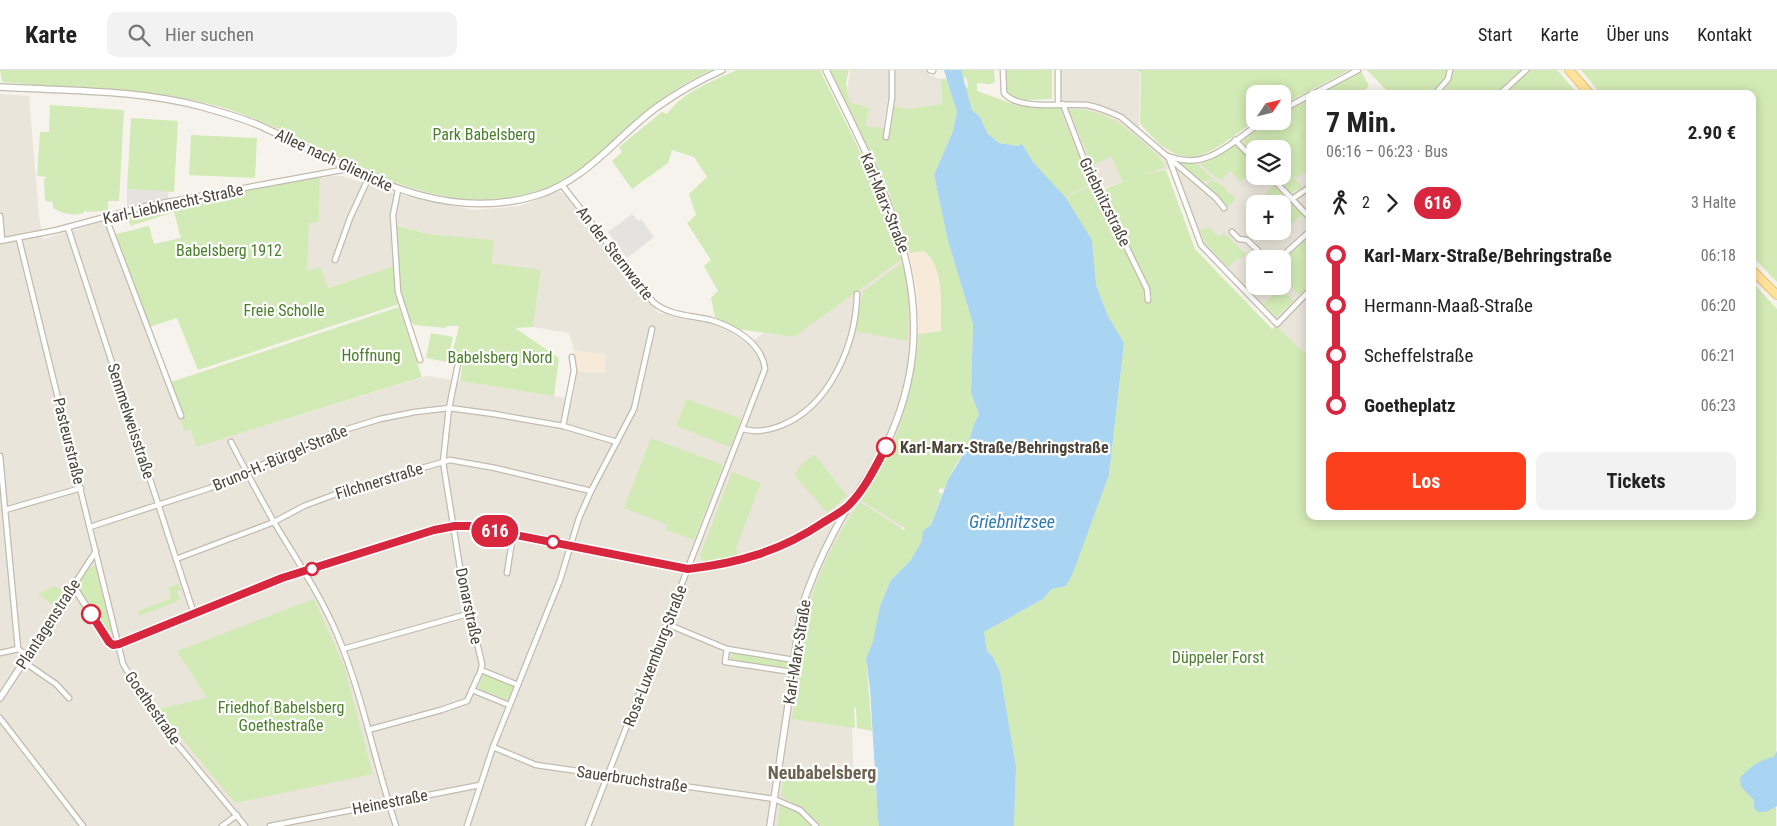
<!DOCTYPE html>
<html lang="de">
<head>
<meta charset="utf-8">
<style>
	:root { --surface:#fff; --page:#f2f2f2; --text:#222; --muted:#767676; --line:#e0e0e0; --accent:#fc3f1d }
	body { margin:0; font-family:"Roboto Condensed",sans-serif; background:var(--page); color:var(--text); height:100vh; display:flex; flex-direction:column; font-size:19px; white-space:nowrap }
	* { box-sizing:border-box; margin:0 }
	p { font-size:16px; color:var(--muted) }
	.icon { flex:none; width:28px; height:28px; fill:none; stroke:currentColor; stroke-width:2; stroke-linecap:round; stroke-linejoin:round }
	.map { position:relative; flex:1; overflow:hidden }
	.sheet { position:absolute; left:1306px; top:20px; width:450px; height:430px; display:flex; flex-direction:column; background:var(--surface); border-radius:10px; box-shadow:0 2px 12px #0003 }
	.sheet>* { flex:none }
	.badge { padding:0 10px; border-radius:16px; font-size:18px; line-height:32px }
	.needle { width:32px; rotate:55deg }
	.controls { position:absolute; left:1246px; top:15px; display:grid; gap:10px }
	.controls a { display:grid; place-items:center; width:45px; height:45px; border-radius:10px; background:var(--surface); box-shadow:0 2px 12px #0003; font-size:25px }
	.map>.badge { position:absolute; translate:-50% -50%; box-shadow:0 0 0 2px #fff }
	.legs { display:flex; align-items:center; gap:8px; height:55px; padding:0 20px; font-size:16px }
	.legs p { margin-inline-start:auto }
	.summary { display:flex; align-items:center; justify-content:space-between; height:85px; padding:0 20px }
	h1 { font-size:28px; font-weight:700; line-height:38px }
	.button { display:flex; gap:10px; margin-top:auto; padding:10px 20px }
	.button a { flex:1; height:58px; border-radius:10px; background:var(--accent); color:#fff; font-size:20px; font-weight:700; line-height:58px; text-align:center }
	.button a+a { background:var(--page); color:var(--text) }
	ul { padding:0 20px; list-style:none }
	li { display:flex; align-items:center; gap:18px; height:50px; font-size:19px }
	li i { display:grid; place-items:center; width:8px; height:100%; margin:0 6px; background:currentColor }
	li i::after { content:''; width:12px; height:12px; margin:-6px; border:4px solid; border-radius:50%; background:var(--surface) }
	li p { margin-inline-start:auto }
	li:first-child i { background:linear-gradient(#0000 50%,currentColor 0) }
	li:last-child i { background:linear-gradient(currentColor 50%,#0000 0) }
	header { display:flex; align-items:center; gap:30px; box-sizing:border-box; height:70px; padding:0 25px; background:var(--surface); border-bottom:1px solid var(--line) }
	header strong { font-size:24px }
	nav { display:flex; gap:28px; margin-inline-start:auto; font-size:18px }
	.search { width:350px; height:45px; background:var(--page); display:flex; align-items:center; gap:12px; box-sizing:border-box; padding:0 18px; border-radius:10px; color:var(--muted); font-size:19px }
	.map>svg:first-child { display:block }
</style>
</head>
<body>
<header>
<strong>Karte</strong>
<div class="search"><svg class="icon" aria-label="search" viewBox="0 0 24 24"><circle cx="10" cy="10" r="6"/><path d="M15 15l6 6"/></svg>Hier suchen</div>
<nav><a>Start</a><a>Karte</a><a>Über uns</a><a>Kontakt</a></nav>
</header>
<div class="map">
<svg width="1777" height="756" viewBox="0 0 1777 756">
	<rect width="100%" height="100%" fill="#f6f3ec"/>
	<!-- residential -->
	<g fill="#eae5da" fill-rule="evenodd">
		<polygon points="850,0 929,0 929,5 941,9 942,34 907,39 887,35 883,59 865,56 870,38 848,33 847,24"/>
		<polygon points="1060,0 1134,0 1140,3 1139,59 1164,86 1170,99 1144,104 1105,118 1102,113 1094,115 1096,215 1092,170 1066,128 1057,120 1026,36 1060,38"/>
		<polygon points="0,24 29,26 39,146 43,169 104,151 179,344 191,359 196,377 427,306 573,329 577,301 599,303 606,285 574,280 569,263 533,257 541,201 492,193 494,170 428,164 392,153 394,196 327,218 306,201 309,152 319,151 320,106 343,106 393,123 473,140 521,136 559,121 569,127 658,243 709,252 722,257 748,274 764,263 794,267 904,187 910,218 911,264 941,262 940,389 894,472 850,591 854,715 860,756 0,756"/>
		<path d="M1310,27V280L1306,285L1276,256L1277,251L1202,173L1172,92L1175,90L1194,94L1207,91L1268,51H1282L1283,42ZM1255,79H1282V106H1255ZM1255,134H1282V161H1255ZM1255,189H1282V216H1255Z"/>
	</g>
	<!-- commercial -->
	<g fill="#f7ead8">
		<polygon points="932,167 949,261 919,264 917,218 906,172"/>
		<polygon points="574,280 606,285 605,303 577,301"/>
	</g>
	<!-- green -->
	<g fill="#d2eab5">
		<path d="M0,0H711C690,10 667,24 649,39C612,69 581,108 534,122C420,157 321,64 217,36C146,17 74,19 2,12Z"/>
		<path d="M737,0H820L869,100L902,189L794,267L738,259L715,247L711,228L718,221L704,196L711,190L687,153L696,145L689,124L707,107L694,87L672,80L668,93L632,119L612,91L622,82L619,77L662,42L667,44C683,22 712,11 737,0Z"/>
		<path d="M830,0H849L846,12L849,32L870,38L865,56L891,59L894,36L907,39L942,34L941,9H947L957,42L953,61L934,105L948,171L973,254L971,323L979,344L974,354L968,376L955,396L944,419L940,418L938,422L942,424L931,455L923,461V471L910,491L891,510L880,536L874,572L866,588L872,661L857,658L856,638L854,637L855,658L792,649C797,615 800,580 807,547C815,506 836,467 860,432L903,460L905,458L861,430C896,381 914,324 919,264L941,261C940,235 946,200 924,181L910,183L886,115Z"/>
		<polygon points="961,0 994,0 995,12 990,14 977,13 977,21 1019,36 1060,38 1079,87 1093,113 1064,127 1033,92 1022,75 1018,76 999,73 988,64 980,47 972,40 965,17 968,18 967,9 962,7"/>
		<path d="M1006,0H1052V29L1025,30V32C1004,25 1006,21 1006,0Z"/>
		<path d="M1135,0H1349L1283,35L1282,24H1255V51C1206,85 1186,110 1140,53L1141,3Z"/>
		<path d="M1367,0H1447C1448,12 1438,15 1432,24H1390Z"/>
		<polygon points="1452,0 1557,0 1578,24 1441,24 1450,11"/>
		<polygon points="1581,0 1777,0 1777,212 1753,187 1752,24 1601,24"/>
		<polygon points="1361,1 1369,16 1365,20 1368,24 1318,24"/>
		<path d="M1306,30L1310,34V110L1303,102L1297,108L1295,106L1294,108L1302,117L1291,123L1274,106H1282V79H1255V86C1250,80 1242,76 1244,67L1269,51H1282L1283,43Z"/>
		<path d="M50,35L124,40L119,131H108V141L87,142L84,140V143C74,146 62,144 53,138V132L45,131L44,110L46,107L37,106L40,62H49Z"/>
		<path d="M1069,39C1102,39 1121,52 1145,74C1153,81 1161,87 1165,97L1145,104L1166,100L1195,179L1272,259L1276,256L1306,284L1310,280V446H1752L1753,213L1777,239L1776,756H1014L1016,697L1000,603L993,587L987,581L984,562L1043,529L1052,519L1066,516L1073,502L1109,405L1124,273L1108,246L1096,215L1092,170L1065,128L1094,114L1145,220V233L1152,227L1102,120L1123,112L1111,86L1092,96Z"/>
		<polygon points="131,48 178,51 174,122 127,119"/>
		<polygon points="191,65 257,68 255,108 189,105"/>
		<polygon points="1235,74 1255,94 1255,99 1240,112 1230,101 1221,110 1218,109 1200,94"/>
		<polygon points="1177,91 1197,94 1213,109 1201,112"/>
		<polygon points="320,106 319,152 309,153 307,201 320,197 328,218 394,196 395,219 399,234 198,300 177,248 149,257 113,165 149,156 154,174 181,168 174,142 130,156 127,142"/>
		<polygon points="1211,111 1219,113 1236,129 1228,137 1206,116"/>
		<polygon points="1274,115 1302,145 1293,153 1288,148 1283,153 1282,134 1274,134 1265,124"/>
		<path d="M396,155L428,164L494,170L492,193L541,200L533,257L515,258L559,288L554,326L460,311L463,292L451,289L459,256H448L445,258L415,255C398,242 396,177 396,155Z"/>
		<polygon points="1209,157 1219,167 1224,163 1246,184 1241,189 1239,187 1228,197 1205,173 1200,160"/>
		<polygon points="1310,166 1310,214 1299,225 1283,207 1283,191 1297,176"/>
		<polygon points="903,192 909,229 908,271 855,261 863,221"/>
		<polygon points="1280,218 1294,231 1276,247 1263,234"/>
		<polygon points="399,237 422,307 196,377 191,359 184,361 180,347 183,345 171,312"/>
		<polygon points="431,263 453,267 447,292 426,288"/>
		<polygon points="687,329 741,349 730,377 676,356"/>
		<polygon points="651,368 723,395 694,470 666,460 668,455 624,438"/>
		<polygon points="814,384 847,426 827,443 794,405 801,395"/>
		<polygon points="732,402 761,413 736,477 738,486 703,491 700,486"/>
		<polygon points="96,496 112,562 109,563 79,519 80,511 89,498"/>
		<polygon points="179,514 181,520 177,521 180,530 140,546 138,541 169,529 171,525 168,517"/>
		<polygon points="54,516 65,521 54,536 38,524"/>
		<polygon points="314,529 344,596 373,704 235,733 158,639 207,628 177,581"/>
		<polygon points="733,583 788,590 787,599 733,591 730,588"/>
		<polygon points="484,603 515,616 508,631 478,618"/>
		<polygon points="785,696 875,708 879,756 821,756 802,738 781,726"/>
		<polygon points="780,735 798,743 812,756 777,756"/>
	</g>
	<!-- parking -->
	<g fill="#e5e3e0">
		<polygon points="127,119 167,121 169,129 127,136"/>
		<polygon points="632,144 638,151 641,149 654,167 627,188 608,162"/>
	</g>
	<!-- water -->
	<g fill="#a9d4f2">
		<polygon points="944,0 961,0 972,40 980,47 988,64 999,73 1018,76 1022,74 1033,92 1066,128 1092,170 1096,215 1108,246 1124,273 1109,405 1073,503 1066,516 1052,519 1043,529 984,562 987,581 993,587 1000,602 1016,697 1014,756 879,756 878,749 870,619 866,588 873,572 880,536 891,510 910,491 922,471 923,461 931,455 948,410 968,376 974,354 979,344 971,323 973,254 948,171 934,105 953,61 957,42"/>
		<path d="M1777,681V736L1766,742H1758L1754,738V730L1741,717L1740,708C1750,697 1759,690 1774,687Z"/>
	</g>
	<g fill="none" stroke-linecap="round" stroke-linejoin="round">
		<!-- minor casing -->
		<g stroke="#c2bbae" stroke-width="7">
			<g id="minor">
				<polyline points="930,0 933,1"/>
				<path d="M1003,0L1004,23C1018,41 1065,33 1087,35C1099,37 1110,42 1121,47L1216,128L1224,138"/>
				<polyline points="1058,0 1058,34"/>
				<polyline points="1313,24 1358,0"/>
				<polyline points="1435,24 1448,9 1450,0"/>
				<polyline points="1500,24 1526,0"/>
				<polyline points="1063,34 1085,92 1147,219 1148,230"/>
				<polyline points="1282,40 1310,25"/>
				<polyline points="886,67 892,28 892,0"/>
				<polyline points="1235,70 1255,91"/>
				<polyline points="1168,86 1201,175 1277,254 1310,220"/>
				<path d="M1171,87C1208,101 1234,70 1263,51"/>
				<polyline points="1270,106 1310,148"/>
				<path d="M562,115L653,232C669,246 691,245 711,250C734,257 762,273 765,299L588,756"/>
				<polyline points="398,120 393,145 398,222 420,290"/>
				<polyline points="1292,129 1310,117"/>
				<polyline points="0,146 2,170"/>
				<polyline points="106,148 181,346"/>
				<polyline points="68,158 194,544"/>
				<polyline points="1232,162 1239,169 1247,170 1267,189"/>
				<polyline points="19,169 123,594 158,651 245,756"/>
				<polyline points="0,171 57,160 146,136 347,99"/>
				<polyline points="1279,189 1310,161"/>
				<polyline points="335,190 350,148 368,109"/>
				<polyline points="563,356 574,301 572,287"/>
				<path d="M743,359C756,363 767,361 780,356C830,337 856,274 857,224"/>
				<path d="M231,372C245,399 259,426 274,452C296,489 320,524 337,564C363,626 375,693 396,756"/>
				<polyline points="0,386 18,579"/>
				<polyline points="5,440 81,418"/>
				<polyline points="90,457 210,418 331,364 380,349 415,342 449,338 494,344 563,356 617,372"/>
				<polyline points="176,489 274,452 304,436 352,418 450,390 495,398 591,421"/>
				<polyline points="507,503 513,465"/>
				<polyline points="72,518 96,481"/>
				<polyline points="667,554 727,579 794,590"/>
				<polyline points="343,579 471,543"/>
				<polyline points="727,579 725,592 792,602"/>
				<polyline points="0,583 18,579 28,586"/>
				<polyline points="24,592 56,614 69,628"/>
				<polyline points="481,600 518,615"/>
				<polyline points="472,620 509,635"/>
				<polyline points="0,648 83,756"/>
				<polyline points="368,660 441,640 467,631 481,600 482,594 461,504 443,392 449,338 458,294"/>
				<polyline points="493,677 536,695 774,729 800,740 816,756"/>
				<polyline points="222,756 237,745"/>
				<polyline points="270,756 480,715"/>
				<polyline points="467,756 493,677 560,510 579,448 591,421 634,339 652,259"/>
			</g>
		</g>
		<!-- tertiary casing -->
		<g stroke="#c2bbae" stroke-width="8">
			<g id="tertiary">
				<path d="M0,17C67,21 138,19 203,37C220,42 239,47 256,54C345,93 435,157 538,125C588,109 616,67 657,37C677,23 699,10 722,0"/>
				<path d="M0,628L72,518L77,522L109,572L113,575L282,509L433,460L455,456H470L688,499C750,492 802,475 850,434"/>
				<path d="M770,756C777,707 785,658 792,609C796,579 797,550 807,522C818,492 833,462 849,435C862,414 877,396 887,373C952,234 886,124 826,0"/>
			</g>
		</g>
		<!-- primary casing -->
		<g stroke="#e6c16a" stroke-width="10">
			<g id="primary">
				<polyline points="1569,0 1590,24"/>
				<polyline points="1752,200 1777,225"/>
			</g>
		</g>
		<!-- minor -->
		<use href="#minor" stroke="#fff" stroke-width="4.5"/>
		<!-- tertiary -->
		<use href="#tertiary" stroke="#fff" stroke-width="5.5"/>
		<!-- primary -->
		<use href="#primary" stroke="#ffe39c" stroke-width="8"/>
	</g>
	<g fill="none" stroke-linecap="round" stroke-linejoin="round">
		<!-- line-1 casing -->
		<g stroke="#fff" stroke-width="11">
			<path id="line-1" d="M91,544L109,572L113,575L119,574L282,508L434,460L455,456H470L688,499C739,493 781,481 824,452C832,447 842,442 849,435C865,419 876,396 886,377"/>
		</g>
		<!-- line-1 -->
		<use href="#line-1" stroke="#d7263d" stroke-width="8"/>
	</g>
	<!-- markers -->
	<g fill="#fff" stroke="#d7263d" stroke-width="2.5">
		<circle cx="886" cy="377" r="9"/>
		<circle cx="553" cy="472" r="6"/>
		<circle cx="312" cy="499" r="6"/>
		<circle cx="91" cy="544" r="9"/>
	</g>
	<g text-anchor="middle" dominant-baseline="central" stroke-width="4.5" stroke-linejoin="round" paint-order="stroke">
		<!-- park labels -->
		<g font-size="16" fill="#4a7f2a" stroke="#fff">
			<text x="484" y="64">Park Babelsberg</text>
			<text x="229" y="180">Babelsberg 1912</text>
			<text x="284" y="240">Freie Scholle</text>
			<text x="371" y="285">Hoffnung</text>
			<text x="500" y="287">Babelsberg Nord</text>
			<text x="1218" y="587">Düppeler Forst</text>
			<text x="281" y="637">Friedhof Babelsberg<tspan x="281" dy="18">Goethestraße</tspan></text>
		</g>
		<!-- street labels -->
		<g font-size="16" fill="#4b4439" stroke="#fff">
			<text transform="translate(334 90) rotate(25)">Allee nach Glienicke</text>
			<text transform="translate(1105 132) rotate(64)">Griebnitzstraße</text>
			<text transform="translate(885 133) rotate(68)">Karl-Marx-Straße</text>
			<text transform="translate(173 134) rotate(-12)">Karl-Liebknecht-Straße</text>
			<text transform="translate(615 183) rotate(52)">An der Sternwarte</text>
			<text transform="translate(131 351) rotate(72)">Semmelweisstraße</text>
			<text transform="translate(69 371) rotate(76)">Pasteurstraße</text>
			<text transform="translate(280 388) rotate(-23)">Bruno-H.-Bürgel-Straße</text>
			<text transform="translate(379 411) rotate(-17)">Filchnerstraße</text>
			<text transform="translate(469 536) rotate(78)">Donarstraße</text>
			<text transform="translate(48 554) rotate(-57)">Plantagenstraße</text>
			<text transform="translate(797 582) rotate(-81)">Karl-Marx-Straße</text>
			<text transform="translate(655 586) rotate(-69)">Rosa-Luxemburg-Straße</text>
			<text transform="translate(153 638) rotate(55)">Goethestraße</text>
			<text transform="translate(632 709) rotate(8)">Sauerbruchstraße</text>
			<text transform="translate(390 732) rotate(-11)">Heinestraße</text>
		</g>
		<!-- stop labels -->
		<g font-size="16" font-weight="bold" fill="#4b4439" stroke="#fff" text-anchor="start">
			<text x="900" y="377">Karl-Marx-Straße/Behringstraße</text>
		</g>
		<!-- water labels -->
		<g font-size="18" font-style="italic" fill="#2e7ab2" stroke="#fff">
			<text x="1012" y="451">Griebnitzsee</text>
		</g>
		<!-- neighbourhood labels -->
		<g font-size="18" font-weight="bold" fill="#6e6250" stroke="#fff">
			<text x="822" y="702">Neubabelsberg</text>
		</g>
	</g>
</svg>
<div class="controls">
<a><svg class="needle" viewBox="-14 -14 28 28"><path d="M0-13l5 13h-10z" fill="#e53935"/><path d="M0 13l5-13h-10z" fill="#767676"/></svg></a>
<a><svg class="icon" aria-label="layers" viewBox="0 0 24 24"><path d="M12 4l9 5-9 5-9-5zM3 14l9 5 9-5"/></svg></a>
<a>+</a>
<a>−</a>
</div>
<b class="badge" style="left:495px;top:461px;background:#d7263d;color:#fff">616</b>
<section class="sheet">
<div class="summary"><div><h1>7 Min.</h1><p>06:16 – 06:23 · Bus</p></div><b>2.90 €</b></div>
<div class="legs"><svg class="icon" aria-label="walk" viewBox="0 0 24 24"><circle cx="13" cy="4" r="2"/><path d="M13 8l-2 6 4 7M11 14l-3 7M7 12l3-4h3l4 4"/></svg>2<svg class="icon" aria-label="forward" viewBox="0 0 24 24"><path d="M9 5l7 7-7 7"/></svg><b class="badge" style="background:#d7263d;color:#fff">616</b><p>3 Halte</p></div>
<ul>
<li><i style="color:#d7263d"></i><b>Karl-Marx-Straße/Behringstraße</b><p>06:18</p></li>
<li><i style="color:#d7263d"></i><span>Hermann-Maaß-Straße</span><p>06:20</p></li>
<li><i style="color:#d7263d"></i><span>Scheffelstraße</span><p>06:21</p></li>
<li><i style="color:#d7263d"></i><b>Goetheplatz</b><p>06:23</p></li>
</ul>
<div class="button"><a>Los</a><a>Tickets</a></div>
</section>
</div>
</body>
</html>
